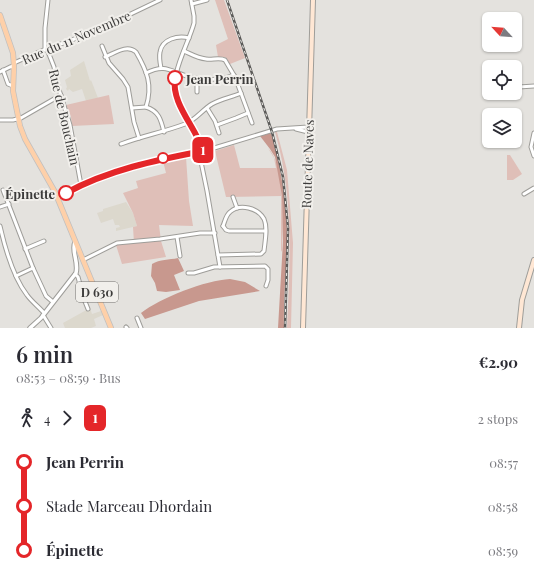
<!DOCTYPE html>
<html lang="en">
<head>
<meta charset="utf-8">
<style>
	:root { --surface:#fff; --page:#f2f2f3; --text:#2b2b33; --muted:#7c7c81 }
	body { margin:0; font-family:"Playfair Display",serif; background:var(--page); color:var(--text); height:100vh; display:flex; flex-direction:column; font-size:15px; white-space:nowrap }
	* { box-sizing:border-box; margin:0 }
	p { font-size:13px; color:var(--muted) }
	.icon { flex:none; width:22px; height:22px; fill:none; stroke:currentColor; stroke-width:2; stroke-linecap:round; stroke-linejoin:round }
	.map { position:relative; height:328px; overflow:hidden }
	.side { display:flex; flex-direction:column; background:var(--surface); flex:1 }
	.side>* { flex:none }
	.badge { padding:0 8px; border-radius:6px; font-size:14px; line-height:26px }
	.needle { width:26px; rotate:296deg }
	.tools { position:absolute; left:482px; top:12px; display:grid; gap:8px }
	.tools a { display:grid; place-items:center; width:40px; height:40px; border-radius:6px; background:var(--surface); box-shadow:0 1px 3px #0004; font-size:20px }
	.map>.badge { position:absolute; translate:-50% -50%; box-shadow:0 0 0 2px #fff }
	.legs { display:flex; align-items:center; gap:6px; height:44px; padding:0 16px; font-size:13px }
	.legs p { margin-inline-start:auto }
	.overview { display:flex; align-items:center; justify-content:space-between; height:68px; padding:0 16px }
	h1 { font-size:22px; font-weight:600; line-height:30px }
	ul { padding:0 16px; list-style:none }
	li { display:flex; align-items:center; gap:14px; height:44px; font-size:15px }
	li i { display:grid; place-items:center; width:6px; height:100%; margin:0 5px; background:currentColor }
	li i::after { content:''; width:10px; height:10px; margin:-5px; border:3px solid; border-radius:50%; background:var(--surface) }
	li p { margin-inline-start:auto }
	li:first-child i { background:linear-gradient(#0000 50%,currentColor 0) }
	li:last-child i { background:linear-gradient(currentColor 50%,#0000 0) }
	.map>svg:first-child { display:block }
</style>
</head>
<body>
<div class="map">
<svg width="534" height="328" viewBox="0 0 534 328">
	<rect width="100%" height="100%" fill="#e4e2de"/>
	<!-- built -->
	<g fill="#dcd8cd">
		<polygon points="84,61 90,81 91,80 98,98 86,101 82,89 73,92 69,89 68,91 66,89 67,87 65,80 71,76 70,70"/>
		<polygon points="126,202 133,213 137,226 116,231 116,228 120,227 119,225 115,225 113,219 101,223 97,213 103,211 103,209"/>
		<polygon points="90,308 92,314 101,311 103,315 94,319 96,326 91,328 65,328 63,323"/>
	</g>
	<!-- green -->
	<g fill="#dfbfb8">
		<polygon points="215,0 224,0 245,58 230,64 225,57 218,57 216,45 228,39"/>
		<polygon points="109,95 114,124 72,126 71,117 66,105"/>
		<path d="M275,132H277L287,170L293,243L291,328H287C290,261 294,197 275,132Z"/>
		<path d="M234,145L240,168H276L274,158L268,148C286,167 283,225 282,250L281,252V196L226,197L215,151Z"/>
		<polygon points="507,155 510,155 522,174 513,180 507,180"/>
		<polygon points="186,157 189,201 193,226 159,225 161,241 166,257 122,264 116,245 134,243 133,227 137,226 133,213 123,193 138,188 136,181 166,173 163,161"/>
	</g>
	<!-- forest -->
	<g fill="#c8988e">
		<path d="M271,133C281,167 287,203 287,239C287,268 283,298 284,328H278L283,241L282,196L275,157L270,149L260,136Z"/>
		<path d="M178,258L184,271L174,275L180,290L166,292L157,291L155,283L151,276L152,264C160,259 169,260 178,258Z"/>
		<path d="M230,279L245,282L260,291L199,301L145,319L141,313C160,298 206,280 230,279Z"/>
	</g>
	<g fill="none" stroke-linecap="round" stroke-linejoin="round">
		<!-- minor casing -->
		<g stroke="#9e9d99" stroke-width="5">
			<g id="minor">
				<path d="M191,0L194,16V23C188,46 167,77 178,101C186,118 198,133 203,151"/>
				<polyline points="192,4 207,0"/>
				<polyline points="102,46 109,63 123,79 128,87 134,122 139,138"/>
				<polyline points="47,49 54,67 57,83 70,125 81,185"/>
				<polyline points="45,50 45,28 48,0"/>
				<path d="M184,51C191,54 197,58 206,59C212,60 220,57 225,60L235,77L252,123"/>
				<path d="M105,57C115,53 127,44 136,52C147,71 153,85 146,107C159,111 161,120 164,132"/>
				<polyline points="14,63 41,51 91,33 160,0"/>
				<path d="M161,68C160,63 159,57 160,52C162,39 178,35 189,38"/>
				<polyline points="3,70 8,84 13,86"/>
				<polyline points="0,72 10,67 14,66"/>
				<path d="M146,73C166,63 171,72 190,77C204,81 221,80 234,75"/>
				<polyline points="519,87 534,86"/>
				<polyline points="197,92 197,79"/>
				<polyline points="132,108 146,107"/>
				<polyline points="207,108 215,121 219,133"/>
				<polyline points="0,120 13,120 21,118 61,95"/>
				<polyline points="217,125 236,118 248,113"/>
				<polyline points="296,129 308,132"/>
				<polyline points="534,133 531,147 534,156"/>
				<path d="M121,144C142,136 164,132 185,124C196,120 202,110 212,104C221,99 232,97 241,93"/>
				<polyline points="199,152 207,191 220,267"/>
				<polyline points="3,190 33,268 16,276"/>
				<polyline points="524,194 534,188"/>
				<polyline points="233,197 237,208"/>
				<polyline points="58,198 84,184 140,164 160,159 211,149 277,129 308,127"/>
				<polyline points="0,207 9,204"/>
				<path d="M0,226C5,248 13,277 27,295C32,302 39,307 44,313"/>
				<polyline points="223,226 226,230 229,231 265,231"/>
				<polyline points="177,237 180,256"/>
				<polyline points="25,249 44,241"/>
				<path d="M218,255L261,254L264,251C265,241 268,228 264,219C258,208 240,203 230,212C226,215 225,221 223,226"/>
				<polyline points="83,260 117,243 160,239 200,233 215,233"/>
				<polyline points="33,268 46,296 53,302"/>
				<polyline points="188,273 194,273 214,267 265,266 268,269 268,280 266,286"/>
				<polyline points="75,274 78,277 84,299 88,309"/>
				<polyline points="43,315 51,328"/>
				<polyline points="137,318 141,328"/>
				<polyline points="126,327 127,328"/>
			</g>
		</g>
		<!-- tertiary casing -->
		<g stroke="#9e9d99" stroke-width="5.5">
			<path id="tertiary" d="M30,328L41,318L76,273C79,262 71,251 75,242"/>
		</g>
		<!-- secondary casing -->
		<g stroke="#9e9d99" stroke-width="6">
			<g id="secondary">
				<polyline points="303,328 313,0"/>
				<polyline points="519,328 522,300 534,260"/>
			</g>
		</g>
		<!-- primary casing -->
		<g stroke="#c1c0c0" stroke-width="6">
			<polyline id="primary" points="0,15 13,53 14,66 13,91 20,126 25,139 55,192 111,328"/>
		</g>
		<!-- minor -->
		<use href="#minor" stroke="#fff" stroke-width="3"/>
		<!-- tertiary -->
		<use href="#tertiary" stroke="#fff" stroke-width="3.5"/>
		<!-- secondary -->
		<use href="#secondary" stroke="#ffe7d4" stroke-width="4"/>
		<!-- primary -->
		<use href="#primary" stroke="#fed0a9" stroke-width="4.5"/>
		<!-- rail casing -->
		<g stroke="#5b5a58" stroke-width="2.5">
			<polyline id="rail" points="227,0 272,132 283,177 288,228 285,328"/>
		</g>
		<!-- rail -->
		<use href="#rail" stroke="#f1efeb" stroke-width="1" stroke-dasharray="3" stroke-linecap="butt"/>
	</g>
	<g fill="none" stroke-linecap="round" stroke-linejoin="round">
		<!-- line-1 casing -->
		<g stroke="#fff" stroke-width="9">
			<path id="line-1" d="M66,193C108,170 156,160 203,151C196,127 171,104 175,78"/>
		</g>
		<!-- line-1 -->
		<use href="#line-1" stroke="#e42629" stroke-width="6"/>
	</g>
	<!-- markers -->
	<g fill="#fff" stroke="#e42629" stroke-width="2">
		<circle cx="175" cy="78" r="7"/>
		<circle cx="163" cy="158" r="5"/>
		<circle cx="66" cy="193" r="7"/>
	</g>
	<g text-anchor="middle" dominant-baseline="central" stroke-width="4" stroke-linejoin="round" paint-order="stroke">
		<!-- shield labels -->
		<rect fill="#f1efeb" stroke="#72716f" stroke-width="1" x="76" y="282" width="42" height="20" rx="3"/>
		<g font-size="12" font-weight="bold" fill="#3c3b3a">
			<text x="97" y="292">D 630</text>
		</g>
		<!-- street labels -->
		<g font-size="13" fill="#3c3b3a" stroke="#f1efeb">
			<text transform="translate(76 37) rotate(-23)">Rue du 11 Novembre</text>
			<text transform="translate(65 117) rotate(77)">Rue de Bouchain</text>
			<text transform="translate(307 164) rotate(-88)">Route de Naves</text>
		</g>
		<!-- stop labels -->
		<g font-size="13" font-weight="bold" fill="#3c3b3a" stroke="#f1efeb" text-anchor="start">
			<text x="186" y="78">Jean Perrin</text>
			<text x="55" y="193" text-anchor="end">Épinette</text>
		</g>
	</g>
</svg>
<div class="tools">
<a><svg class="needle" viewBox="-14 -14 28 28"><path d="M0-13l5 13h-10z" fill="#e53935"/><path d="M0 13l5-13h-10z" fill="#7c7c81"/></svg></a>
<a><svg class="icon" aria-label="locate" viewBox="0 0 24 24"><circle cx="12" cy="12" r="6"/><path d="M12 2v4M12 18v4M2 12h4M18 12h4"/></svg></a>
<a><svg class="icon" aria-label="layers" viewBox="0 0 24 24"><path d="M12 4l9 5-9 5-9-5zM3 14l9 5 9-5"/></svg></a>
</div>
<b class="badge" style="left:203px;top:150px;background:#e42629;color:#fff">1</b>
</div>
<section class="side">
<div class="overview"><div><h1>6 min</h1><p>08:53 – 08:59 · Bus</p></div><b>€2.90</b></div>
<div class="legs"><svg class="icon" aria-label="walk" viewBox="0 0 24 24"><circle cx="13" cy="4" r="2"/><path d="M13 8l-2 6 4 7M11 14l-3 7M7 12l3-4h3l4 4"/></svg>4<svg class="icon" aria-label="forward" viewBox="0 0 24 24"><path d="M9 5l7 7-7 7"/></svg><b class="badge" style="background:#e42629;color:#fff">1</b><p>2 stops</p></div>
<ul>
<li><i style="color:#e42629"></i><b>Jean Perrin</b><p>08:57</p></li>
<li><i style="color:#e42629"></i><span>Stade Marceau Dhordain</span><p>08:58</p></li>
<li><i style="color:#e42629"></i><b>Épinette</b><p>08:59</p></li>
</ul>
</section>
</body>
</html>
